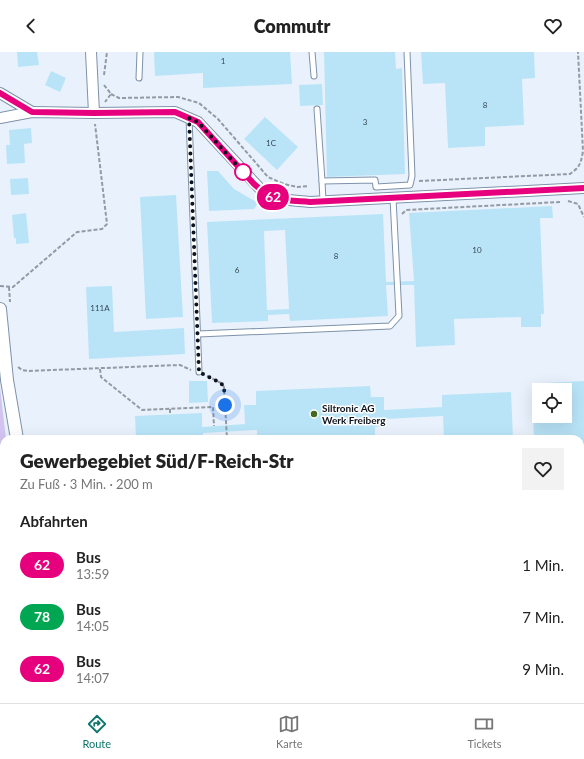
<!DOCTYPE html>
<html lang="de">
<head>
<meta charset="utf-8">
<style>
	:root { --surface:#fff; --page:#f2f2f2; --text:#222; --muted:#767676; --line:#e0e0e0; --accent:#0f766e }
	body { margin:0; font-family:Lato,sans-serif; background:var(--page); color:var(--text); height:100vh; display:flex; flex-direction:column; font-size:15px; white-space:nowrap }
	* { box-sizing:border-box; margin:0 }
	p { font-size:13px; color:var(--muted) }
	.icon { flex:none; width:22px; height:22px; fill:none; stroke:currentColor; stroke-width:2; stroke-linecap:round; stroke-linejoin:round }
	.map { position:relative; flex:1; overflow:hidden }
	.drawer { position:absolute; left:0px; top:383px; width:584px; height:268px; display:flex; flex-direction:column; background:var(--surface); border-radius:12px 12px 0 0; box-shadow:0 4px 16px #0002 }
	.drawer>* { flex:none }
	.badge { padding:0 8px; border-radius:13px; font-size:14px; line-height:26px }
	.fabs { position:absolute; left:532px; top:331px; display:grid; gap:8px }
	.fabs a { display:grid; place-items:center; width:40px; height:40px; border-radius:0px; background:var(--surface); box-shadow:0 4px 16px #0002; font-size:20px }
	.you { position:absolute; width:20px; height:20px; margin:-10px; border:3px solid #fff; border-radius:50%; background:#1a73e8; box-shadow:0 0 0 6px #1a73e833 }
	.map>.badge { position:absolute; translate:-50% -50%; box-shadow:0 0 0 2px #fff }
	h2 { padding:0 20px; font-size:15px; line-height:36px }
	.round { display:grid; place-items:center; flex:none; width:42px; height:42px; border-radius:0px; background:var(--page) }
	.head { display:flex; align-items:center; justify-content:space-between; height:68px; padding:0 20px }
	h1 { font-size:19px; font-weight:800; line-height:30px }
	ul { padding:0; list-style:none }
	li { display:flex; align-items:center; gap:12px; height:52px; padding:0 20px }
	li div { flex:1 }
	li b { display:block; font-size:15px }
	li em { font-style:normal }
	li .badge { min-width:44px; font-weight:700; text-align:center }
	header { display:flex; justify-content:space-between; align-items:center; height:52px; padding:0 20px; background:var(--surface); font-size:18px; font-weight:800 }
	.menu { display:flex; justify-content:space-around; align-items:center; height:56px; border-top:1px solid var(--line); background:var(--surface); font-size:11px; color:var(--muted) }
	.menu a { display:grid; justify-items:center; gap:2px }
	.menu .current { color:var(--accent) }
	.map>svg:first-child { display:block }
</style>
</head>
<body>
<header><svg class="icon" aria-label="back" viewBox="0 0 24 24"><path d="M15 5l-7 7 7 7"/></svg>Commutr<svg class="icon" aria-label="heart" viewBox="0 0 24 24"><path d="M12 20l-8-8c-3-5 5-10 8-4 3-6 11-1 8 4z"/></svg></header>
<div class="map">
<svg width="584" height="651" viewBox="0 0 584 651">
	<rect width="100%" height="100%" fill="#e9f2fc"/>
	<!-- green -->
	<polygon fill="#d2c3f0" points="0,335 6,387 4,387 4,453 0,453"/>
	<!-- building -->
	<g fill="#b9e4f8" fill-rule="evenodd">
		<polygon points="17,0 37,0 39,13 18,15"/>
		<polygon points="154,0 290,0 292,32 203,36 203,21 155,24"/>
		<polygon points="324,0 395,0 396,17 402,16 405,122 327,125"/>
		<polygon points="421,0 534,0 535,26 522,27 524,73 485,75 485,94 448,96 445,31 423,32"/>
		<polygon points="51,19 66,26 60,40 45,33"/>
		<polygon points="322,32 323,53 300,54 299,33"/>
		<polygon points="265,65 298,95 277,118 244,87"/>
		<polygon points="31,76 32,91 24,92 25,111 7,112 6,93 10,93 9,78"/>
		<polygon points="207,119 218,119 234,137 258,151 254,157 209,159"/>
		<polygon points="28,126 29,142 11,143 10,127"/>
		<polygon points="176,143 183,265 146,267 140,145"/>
		<path d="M552,154L553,166H540L544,262H541V275H521V265L454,267L455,293L416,295L414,233H386L388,264L290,269L289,262L268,263V269L212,271L207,170L383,162L386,230L414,229L409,161ZM285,178L289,257L267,258L264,179Z"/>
		<polygon points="26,161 29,191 16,192 16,186 14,186 12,163"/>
		<polygon points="112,234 114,280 184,276 185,302 89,307 86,235"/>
		<polygon points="189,329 207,329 208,350 189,351"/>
		<polygon points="584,329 584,408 580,408 580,387 534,387 532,339 539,339 539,364 565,364 565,338 546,338 545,331"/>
		<polygon points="370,334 371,345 384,345 384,358 442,355 442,343 511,340 513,387 444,387 443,364 385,367 385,374 375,375 375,387 257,387 257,378 203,381 203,387 136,387 135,364 202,361 202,375 245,372 244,353 256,353 256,339"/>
		<rect x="580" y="416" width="4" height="53"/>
		<polygon points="584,584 584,651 548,651 548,647 580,647 580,585"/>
		<rect x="213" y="647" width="179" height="4"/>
		<rect x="435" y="647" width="90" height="4"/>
	</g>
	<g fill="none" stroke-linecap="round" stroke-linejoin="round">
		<!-- service casing -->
		<g stroke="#7e92a9" stroke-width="7">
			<g id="service">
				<polyline points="312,0 314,24"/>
				<polyline points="139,26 140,0"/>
				<polyline points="317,57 322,129 375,128 376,135 410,133 412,124 407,0"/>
				<polyline points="189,66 199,320"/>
				<polyline points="322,129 323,149"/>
				<polyline points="198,282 390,274 399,264 393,146"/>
			</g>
		</g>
		<!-- minor casing -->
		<g stroke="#7e92a9" stroke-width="12">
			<g id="minor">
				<polyline points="91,0 94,61"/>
				<polyline points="0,41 32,60"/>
				<path d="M0,66L32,60L94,61L175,60L198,70L264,141C281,149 292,148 310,150L584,136"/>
			</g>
		</g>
		<!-- tertiary casing -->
		<g stroke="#7e92a9" stroke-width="14">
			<g id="tertiary">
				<polyline points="0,257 7,328 17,387"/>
				<polyline points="111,647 113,651"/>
			</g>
		</g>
		<!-- path -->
		<g stroke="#929aa4" stroke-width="2" stroke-dasharray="4 2" stroke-linecap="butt">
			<polyline points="104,23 107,0"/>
			<polyline points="104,33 111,42 105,50"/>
			<polyline points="111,42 119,46 178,45 199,51 218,67 268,125 284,132 297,135 309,134"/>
			<path d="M419,129L570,122C580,115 581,111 583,99L578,0"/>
			<polyline points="568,149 578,152 584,165"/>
			<polyline points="402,162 406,158 560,150"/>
			<polyline points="0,234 13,235 77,180 102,177 107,172 95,72"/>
			<polyline points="9,235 10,250"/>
			<polyline points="18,315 22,318 28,319 180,313 191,318"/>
			<polyline points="100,317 101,325 142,358 213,355 214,374"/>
			<polyline points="207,324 221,331 224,335 227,387"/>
			<polyline points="170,357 170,362"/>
		</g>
		<!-- service -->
		<use href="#service" stroke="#fff" stroke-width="5"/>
		<!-- minor -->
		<use href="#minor" stroke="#fff" stroke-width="10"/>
		<!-- tertiary -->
		<use href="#tertiary" stroke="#fff" stroke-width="12"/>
	</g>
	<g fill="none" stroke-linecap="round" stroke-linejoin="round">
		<!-- line casing -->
		<g stroke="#fff" stroke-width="9">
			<path id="line" d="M0,41L32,60L94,61L175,60L198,70L254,132C274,150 286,148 310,150L584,136"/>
		</g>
		<!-- line -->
		<use href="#line" stroke="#e6007e" stroke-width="6"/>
		<!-- walk -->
		<polyline stroke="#0c131c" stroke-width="4" stroke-dasharray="0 7.2" points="225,353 224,335 221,331 199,320 189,66 198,70 243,120"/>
	</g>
	<!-- markers -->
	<circle fill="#fff" stroke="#e6007e" stroke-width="2" cx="243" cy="120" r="8"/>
	<circle fill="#436821" stroke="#fff" stroke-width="1.5" cx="314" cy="362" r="4"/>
	<g text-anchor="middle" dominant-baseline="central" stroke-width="3" stroke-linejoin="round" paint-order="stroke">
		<!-- number labels -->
		<g font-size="8" fill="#374753">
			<text x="223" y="9">1</text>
			<text x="485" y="53">8</text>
			<text x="365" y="70">3</text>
			<text x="271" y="91">1C</text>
			<text x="477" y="198">10</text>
			<text x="336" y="204">8</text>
			<text x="237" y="218">6</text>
			<text x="100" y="256">111A</text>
		</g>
		<!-- poi labels -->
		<g font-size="10" font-weight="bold" fill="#0c131c" stroke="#fff" text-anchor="start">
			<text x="322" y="356">Siltronic AG<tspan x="322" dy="12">Werk Freiberg</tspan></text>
		</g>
	</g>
</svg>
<div class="fabs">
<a><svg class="icon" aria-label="locate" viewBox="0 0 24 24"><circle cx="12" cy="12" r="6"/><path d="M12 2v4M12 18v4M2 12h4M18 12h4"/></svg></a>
</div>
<div class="you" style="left:225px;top:353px"></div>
<b class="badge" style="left:273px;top:145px;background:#e6007e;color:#fff">62</b>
<section class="drawer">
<div class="head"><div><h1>Gewerbegebiet Süd/F-Reich-Str</h1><p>Zu Fuß · 3 Min. · 200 m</p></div><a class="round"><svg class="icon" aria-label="heart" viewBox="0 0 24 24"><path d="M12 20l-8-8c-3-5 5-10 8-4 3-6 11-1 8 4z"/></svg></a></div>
<h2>Abfahrten</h2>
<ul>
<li><span class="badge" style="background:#e6007e;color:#fff">62</span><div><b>Bus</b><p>13:59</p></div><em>1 Min.</em></li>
<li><span class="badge" style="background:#00a651;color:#fff">78</span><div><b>Bus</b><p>14:05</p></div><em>7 Min.</em></li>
<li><span class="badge" style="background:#e6007e;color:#fff">62</span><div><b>Bus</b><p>14:07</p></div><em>9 Min.</em></li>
</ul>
</section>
</div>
<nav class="menu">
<a class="current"><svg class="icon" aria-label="directions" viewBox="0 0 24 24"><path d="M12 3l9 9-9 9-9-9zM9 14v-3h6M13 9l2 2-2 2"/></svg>Route</a>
<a><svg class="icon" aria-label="map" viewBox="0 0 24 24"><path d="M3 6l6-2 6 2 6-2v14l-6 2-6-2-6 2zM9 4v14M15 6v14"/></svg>Karte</a>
<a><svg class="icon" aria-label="tickets" viewBox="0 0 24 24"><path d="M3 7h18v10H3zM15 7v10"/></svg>Tickets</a>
</nav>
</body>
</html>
